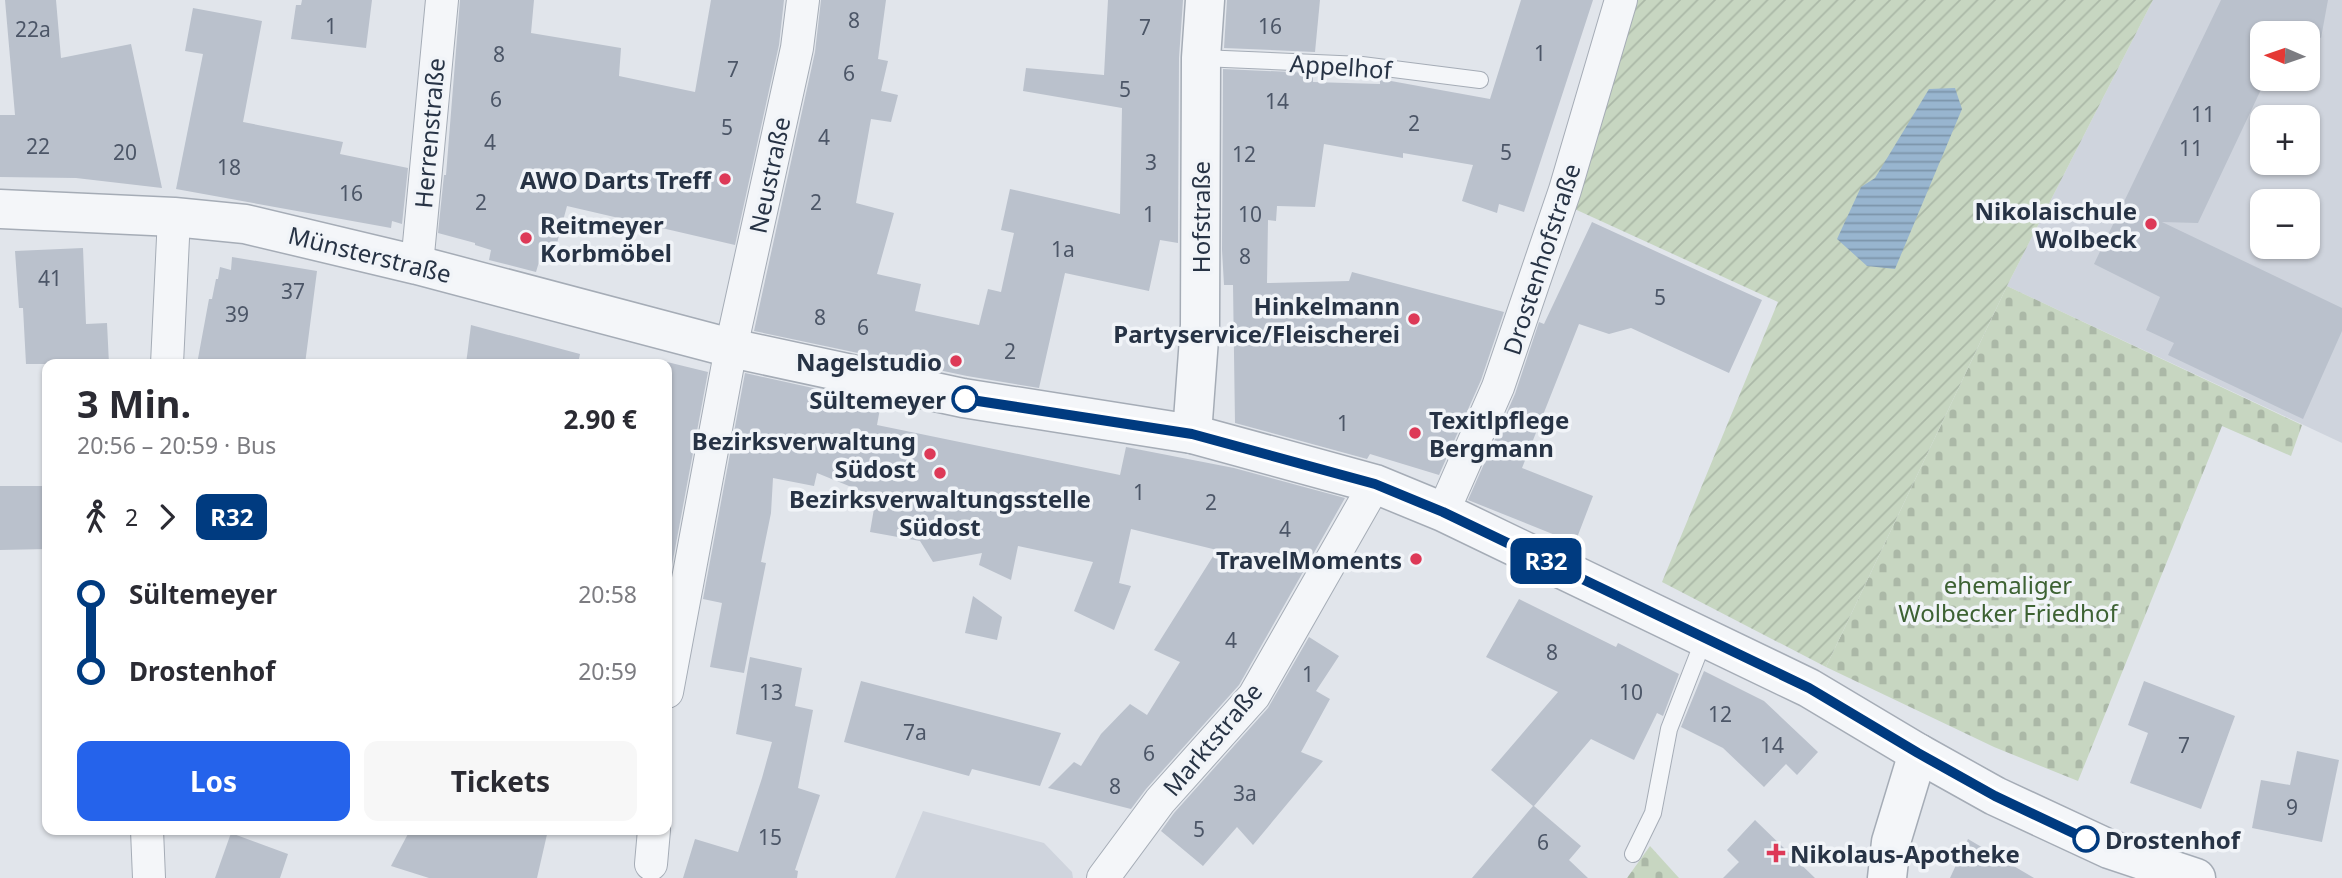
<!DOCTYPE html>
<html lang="de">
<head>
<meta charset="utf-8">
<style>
	:root { --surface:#fff; --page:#f7f7f7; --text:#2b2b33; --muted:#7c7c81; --accent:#2563eb }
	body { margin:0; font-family:"Noto Sans",sans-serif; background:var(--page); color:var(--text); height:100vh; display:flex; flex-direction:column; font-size:26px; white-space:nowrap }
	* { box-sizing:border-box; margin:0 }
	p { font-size:23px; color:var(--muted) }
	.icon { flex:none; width:38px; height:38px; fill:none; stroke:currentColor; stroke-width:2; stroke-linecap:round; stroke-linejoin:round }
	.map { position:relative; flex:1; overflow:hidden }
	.sheet { position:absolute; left:42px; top:359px; width:630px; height:476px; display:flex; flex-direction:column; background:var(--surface); border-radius:14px; box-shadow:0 2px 5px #0004 }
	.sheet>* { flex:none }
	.badge { padding:0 14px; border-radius:10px; font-size:24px; line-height:46px }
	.needle { width:46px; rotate:272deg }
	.fabs { position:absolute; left:2250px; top:21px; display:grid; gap:14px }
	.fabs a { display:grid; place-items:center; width:70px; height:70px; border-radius:14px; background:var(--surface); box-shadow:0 2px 5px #0004; font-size:35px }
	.map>.badge { position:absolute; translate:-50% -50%; box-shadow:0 0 0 4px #fff }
	.legs { display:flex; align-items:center; gap:10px; height:77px; padding:0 35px; font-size:23px }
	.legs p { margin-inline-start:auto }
	.headline { display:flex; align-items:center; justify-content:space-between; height:119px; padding:0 35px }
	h1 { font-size:38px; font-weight:700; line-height:52px }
	.cta { display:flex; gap:14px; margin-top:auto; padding:14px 35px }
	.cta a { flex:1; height:80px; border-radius:14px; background:var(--accent); color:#fff; font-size:28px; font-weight:700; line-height:80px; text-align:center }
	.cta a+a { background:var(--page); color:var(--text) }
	ul { padding:0 35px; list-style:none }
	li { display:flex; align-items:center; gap:24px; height:77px; font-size:26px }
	li i { display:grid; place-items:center; width:10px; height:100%; margin:0 9px; background:currentColor }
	li i::after { content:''; width:18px; height:18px; margin:-9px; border:5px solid; border-radius:50%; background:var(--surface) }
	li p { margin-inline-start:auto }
	li:first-child i { background:linear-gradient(#0000 50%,currentColor 0) }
	li:last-child i { background:linear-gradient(currentColor 50%,#0000 0) }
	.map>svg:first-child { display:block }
</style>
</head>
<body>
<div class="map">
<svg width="2342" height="878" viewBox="0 0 2342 878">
	<defs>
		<pattern id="cemetery-stones" width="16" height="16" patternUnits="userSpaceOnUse" patternTransform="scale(1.75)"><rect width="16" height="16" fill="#c7d6c1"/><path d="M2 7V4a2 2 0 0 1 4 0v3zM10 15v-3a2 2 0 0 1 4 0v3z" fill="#abb8a7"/></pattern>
		<pattern id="garden-furrows" width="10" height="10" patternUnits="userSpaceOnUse" patternTransform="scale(1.75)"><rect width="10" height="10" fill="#c7d6c1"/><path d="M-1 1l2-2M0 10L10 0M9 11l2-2" fill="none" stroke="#abb8a7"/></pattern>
		<pattern id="water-rules" width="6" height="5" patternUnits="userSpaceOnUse" patternTransform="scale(1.75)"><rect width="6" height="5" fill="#98b5cf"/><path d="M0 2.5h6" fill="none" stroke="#7c94aa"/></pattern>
	</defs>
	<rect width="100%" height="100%" fill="#e1e5eb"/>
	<!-- built -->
	<g fill="#cfd4dd" fill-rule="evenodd">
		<path d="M2153,0H2342V443L2007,286ZM2263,33H2308V79H2263ZM2263,117H2308V163H2263ZM2263,201H2308V247H2263Z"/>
		<polygon points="923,811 1044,843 1072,872 1073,878 895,878"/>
	</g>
	<!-- cemetery -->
	<g fill="url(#cemetery-stones)">
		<polygon points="2007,286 2302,425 2291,456 2222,426 2078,781 1994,747 1826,667"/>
		<polygon points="1650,846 1679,878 1627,878"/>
	</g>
	<!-- garden -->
	<polygon fill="url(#garden-furrows)" points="1637,0 2153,0 2007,286 1826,667 1662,582 1778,302 1568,206"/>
	<!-- water -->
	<polygon fill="url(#water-rules)" points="1955,88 1962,109 1895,269 1867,266 1837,239 1861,187 1875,178 1929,89"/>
	<!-- building -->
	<g fill="#bac1cc">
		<polygon points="5,0 56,0 61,58 131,44 162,188 76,178 0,177 0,115 15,115"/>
		<polygon points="302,0 372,0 366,48 291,39 296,5 301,5"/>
		<polygon points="460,0 534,0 531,33 621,48 619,76 695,92 711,0 784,0 779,45 735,245 567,206 553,258 541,255 536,272 489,260 491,250 475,245 475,243 438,233 444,175 446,175"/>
		<polygon points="821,0 886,0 878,59 888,61 881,91 898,95 891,122 871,119 856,203 894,213 877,274 921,284 915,311 979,325 988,289 1001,292 1014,233 1001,230 1010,189 1120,214 1122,108 1023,91 1026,68 1104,75 1108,0 1183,0 1179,58 1178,243 1160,240 1149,291 1065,273 1039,388 967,376 754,331 815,52"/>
		<polygon points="1227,0 1320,0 1315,52 1224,48"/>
		<polygon points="1521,0 1593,0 1524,212 1499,204 1497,213 1462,201 1473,165 1403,153 1403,158 1324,144 1315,207 1277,206 1276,221 1268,220 1267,283 1349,281 1352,272 1504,312 1481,380 1439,475 1370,454 1367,459 1235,423 1233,285 1224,285 1222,250 1223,69 1313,73 1313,82 1380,84 1380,79 1490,99"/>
		<polygon points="2221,0 2328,0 2321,38 2291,25 2287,33 2263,33 2263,79 2266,79 2198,223 2162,222 2342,308 2342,331 2303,419 2168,355 2174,343 2146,330 2160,297 2094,264"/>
		<polygon points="193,8 262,21 243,122 343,142 340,154 408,168 402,224 392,221 391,228 176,189 203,54 185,51"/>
		<polygon points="1592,222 1762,300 1729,373 1631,328 1609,334 1579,324 1522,468 1593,496 1575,543 1468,500 1515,394 1539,322 1544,324"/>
		<polygon points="83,248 86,324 107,323 109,364 26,364 23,308 19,308 15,251"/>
		<polygon points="232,257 317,271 305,364 197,364 209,299 212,299 216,279 218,279 220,267 231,270"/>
		<polygon points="471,325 580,354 578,364 466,364"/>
		<polygon points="667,362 708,372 667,592"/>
		<polygon points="745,373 881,403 877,425 1120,475 1126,447 1234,468 1345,498 1239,685 1146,789 1131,809 1048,788 1074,762 1081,766 1101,734 1130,704 1147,715 1180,662 1154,650 1217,550 1131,529 1119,583 1131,586 1114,630 1074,611 1093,562 1018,546 1011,580 979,565 982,553 933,562 920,541 870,532 876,497 817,473 814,486 773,478 771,513 761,562 766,563 744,673 710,667 722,603 703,599"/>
		<polygon points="0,486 47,486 47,549 0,550"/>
		<polygon points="973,596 1002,617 997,640 965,633"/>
		<polygon points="1519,599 1616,647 1618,643 1679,674 1663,716 1657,713 1634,760 1591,739 1534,806 1581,846 1569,860 1588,878 1472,878 1533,806 1491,770 1558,692 1486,657"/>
		<polygon points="1309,637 1339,656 1316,691 1330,699 1301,752 1323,761 1253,845 1237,827 1203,866 1161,831 1174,813 1268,708"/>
		<polygon points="750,657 802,668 795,706 813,710 798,788 820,795 795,870 798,871 797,878 683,878 695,839 738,852 762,778 772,742 736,734"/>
		<polygon points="1704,671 1764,701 1818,752 1797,775 1786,764 1764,787 1723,748 1681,727"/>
		<polygon points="861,681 1061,733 1040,786 972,769 969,776 844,742"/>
		<polygon points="2144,681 2235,716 2201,809 2130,783 2148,733 2128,725"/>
		<polygon points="2297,751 2339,760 2322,842 2252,828 2261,780 2290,785"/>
		<polygon points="1755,820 1815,878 1723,878 1739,862 1727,850"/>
		<polygon points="410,830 548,830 537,878 429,878 391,866"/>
		<polygon points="231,833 288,854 280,878 215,878"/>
		<polygon points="1968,839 2034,878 1950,878"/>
	</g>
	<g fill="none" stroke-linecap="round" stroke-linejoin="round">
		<!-- service casing -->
		<g stroke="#a5acb6" stroke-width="18">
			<g id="service">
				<polyline points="1201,58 1362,65 1480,80"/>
				<polyline points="1633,854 1653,813 1669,729 1704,639"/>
			</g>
		</g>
		<!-- minor casing -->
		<g stroke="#a5acb6" stroke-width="34">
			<g id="minor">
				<polyline points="417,265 442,0"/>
				<polyline points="167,364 174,217"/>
				<polyline points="1443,512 1498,387 1565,190 1621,0"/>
				<polyline points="667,692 731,348 797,48 803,0"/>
				<polyline points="147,830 149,878"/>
				<polyline points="651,864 654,830"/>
				<polyline points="1103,878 1160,801 1254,696 1375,484"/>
			</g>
		</g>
		<!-- tertiary casing -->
		<g stroke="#a5acb6" stroke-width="41">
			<g id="tertiary">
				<polyline points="0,209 174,217 245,224 417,265 731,348 963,398 1192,434 1375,484 1443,512 1809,688 1918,753 1995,796 2109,849 2196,878"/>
				<polyline points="1192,434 1200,325 1201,58 1205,0"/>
				<polyline points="1887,878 1891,842 1918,753"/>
			</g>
		</g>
		<!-- service -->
		<use href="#service" stroke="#f4f6f9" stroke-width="16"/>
		<!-- minor -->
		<use href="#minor" stroke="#f4f6f9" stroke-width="32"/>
		<!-- tertiary -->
		<use href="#tertiary" stroke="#f4f6f9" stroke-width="38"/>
	</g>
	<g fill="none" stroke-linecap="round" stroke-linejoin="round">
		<!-- line-1 casing -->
		<g stroke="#fff" stroke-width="16">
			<polyline id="line-1" points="965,399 1192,434 1375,484 1443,512 1809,688 1918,753 1995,796 2086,839"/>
		</g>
		<!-- line-1 -->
		<use href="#line-1" stroke="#003b80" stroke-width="10"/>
	</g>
	<!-- markers -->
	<g fill="#dd3957" stroke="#f1f4f8" stroke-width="2.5">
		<circle cx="725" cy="179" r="7"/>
		<circle cx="2151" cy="224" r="7"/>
		<circle cx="526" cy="238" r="7"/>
		<circle cx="1414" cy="319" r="7"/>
		<circle cx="956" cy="361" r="7"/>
		<circle cx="1415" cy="433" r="7"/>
		<circle cx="930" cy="454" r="7"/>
		<circle cx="940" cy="473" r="7"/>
		<circle cx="1416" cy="559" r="7"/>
		<path d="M1772.5 842.5h7v7h7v7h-7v7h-7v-7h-7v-7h7z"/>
	</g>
	<g fill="#fff" stroke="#003b80" stroke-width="3.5">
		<circle cx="965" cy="399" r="12"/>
		<circle cx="2086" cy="839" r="12"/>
	</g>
	<g text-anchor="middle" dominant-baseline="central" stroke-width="7" stroke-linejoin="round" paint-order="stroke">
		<!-- number labels -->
		<g font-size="21" fill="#4c5667">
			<text x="854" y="20">8</text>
			<text x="331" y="26">1</text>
			<text x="1270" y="26">16</text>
			<text x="1145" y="27">7</text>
			<text x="33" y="29">22a</text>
			<text x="1540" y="53">1</text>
			<text x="499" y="54">8</text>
			<text x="733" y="69">7</text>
			<text x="849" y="73">6</text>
			<text x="1125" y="89">5</text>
			<text x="496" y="99">6</text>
			<text x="1277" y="101">14</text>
			<text x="2203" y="114">11</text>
			<text x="1414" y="123">2</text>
			<text x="727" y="127">5</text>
			<text x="824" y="137">4</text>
			<text x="490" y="142">4</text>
			<text x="38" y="146">22</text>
			<text x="2191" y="148">11</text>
			<text x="125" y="152">20</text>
			<text x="1506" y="152">5</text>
			<text x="1244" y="154">12</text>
			<text x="1151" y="162">3</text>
			<text x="229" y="167">18</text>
			<text x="351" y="193">16</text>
			<text x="481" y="202">2</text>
			<text x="816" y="202">2</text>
			<text x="1149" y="214">1</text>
			<text x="1250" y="214">10</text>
			<text x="1063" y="249">1a</text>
			<text x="1245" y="256">8</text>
			<text x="50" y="278">41</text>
			<text x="293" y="291">37</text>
			<text x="1660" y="297">5</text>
			<text x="237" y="314">39</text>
			<text x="820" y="317">8</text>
			<text x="863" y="327">6</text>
			<text x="1010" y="351">2</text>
			<text x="1343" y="423">1</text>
			<text x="1139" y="492">1</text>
			<text x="1211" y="502">2</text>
			<text x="1285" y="529">4</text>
			<text x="1231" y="640">4</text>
			<text x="1552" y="652">8</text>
			<text x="1308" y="674">1</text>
			<text x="771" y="692">13</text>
			<text x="1631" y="692">10</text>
			<text x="1720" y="714">12</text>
			<text x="915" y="732">7a</text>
			<text x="1772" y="745">14</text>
			<text x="2184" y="745">7</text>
			<text x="1149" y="753">6</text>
			<text x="1115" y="786">8</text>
			<text x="1245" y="793">3a</text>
			<text x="2292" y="807">9</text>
			<text x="1199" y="829">5</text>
			<text x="770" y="837">15</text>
			<text x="1543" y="842">6</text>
		</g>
		<!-- street labels -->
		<g font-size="24" fill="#273345" stroke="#f1f4f8">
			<text transform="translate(1341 66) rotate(4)">Appelhof</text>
			<text transform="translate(429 133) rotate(-85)">Herrenstraße</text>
			<text transform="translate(769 175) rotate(-78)">Neustraße</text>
			<text transform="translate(1200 217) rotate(-90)">Hofstraße</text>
			<text transform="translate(370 254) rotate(14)">Münsterstraße</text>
			<text transform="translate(1541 259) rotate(-72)">Drostenhofstraße</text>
			<text transform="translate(1212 739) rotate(-50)">Marktstraße</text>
		</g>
		<!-- poi labels -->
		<g font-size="24" font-weight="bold" fill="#273345" stroke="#f1f4f8" text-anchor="end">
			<text x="711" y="179">AWO Darts Treff</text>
			<text x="2137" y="210">Nikolaischule<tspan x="2137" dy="28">Wolbeck</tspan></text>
			<text x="540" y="224" text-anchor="start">Reitmeyer<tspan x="540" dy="28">Korbmöbel</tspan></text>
			<text x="1400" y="305">Hinkelmann<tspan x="1400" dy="28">Partyservice/Fleischerei</tspan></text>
			<text x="942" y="361">Nagelstudio</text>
			<text x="1429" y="419" text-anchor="start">Texitlpflege<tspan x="1429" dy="28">Bergmann</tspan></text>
			<text x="916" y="440">Bezirksverwaltung<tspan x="916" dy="28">Südost</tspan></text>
			<text x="940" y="498" text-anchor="middle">Bezirksverwaltungsstelle<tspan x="940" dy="28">Südost</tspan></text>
			<text x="1402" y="559">TravelMoments</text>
			<text x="1790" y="853" text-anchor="start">Nikolaus-Apotheke</text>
		</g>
		<!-- stop labels -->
		<g font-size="24" font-weight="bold" fill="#273345" stroke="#f1f4f8" text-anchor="end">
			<text x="946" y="399">Sültemeyer</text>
			<text x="2105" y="839" text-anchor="start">Drostenhof</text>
		</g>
		<!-- park labels -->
		<g font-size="24" fill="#3d6233" stroke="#f1f4f8">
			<text x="2008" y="584">ehemaliger<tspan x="2008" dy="28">Wolbecker Friedhof</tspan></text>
		</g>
	</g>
</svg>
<div class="fabs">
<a><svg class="needle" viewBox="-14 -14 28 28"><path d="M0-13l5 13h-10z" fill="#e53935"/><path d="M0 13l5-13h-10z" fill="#7c7c81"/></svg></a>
<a>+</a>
<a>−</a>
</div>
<b class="badge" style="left:1546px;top:561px;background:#003b80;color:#fff">R32</b>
<section class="sheet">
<div class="headline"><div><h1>3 Min.</h1><p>20:56 – 20:59 · Bus</p></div><b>2.90 €</b></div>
<div class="legs"><svg class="icon" aria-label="walk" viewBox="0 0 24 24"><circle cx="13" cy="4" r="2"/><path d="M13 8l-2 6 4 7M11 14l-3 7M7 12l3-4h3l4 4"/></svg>2<svg class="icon" aria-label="forward" viewBox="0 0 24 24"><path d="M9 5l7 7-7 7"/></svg><b class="badge" style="background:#003b80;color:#fff">R32</b></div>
<ul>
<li><i style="color:#003b80"></i><b>Sültemeyer</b><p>20:58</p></li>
<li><i style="color:#003b80"></i><b>Drostenhof</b><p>20:59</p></li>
</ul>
<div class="cta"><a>Los</a><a>Tickets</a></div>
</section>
</div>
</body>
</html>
